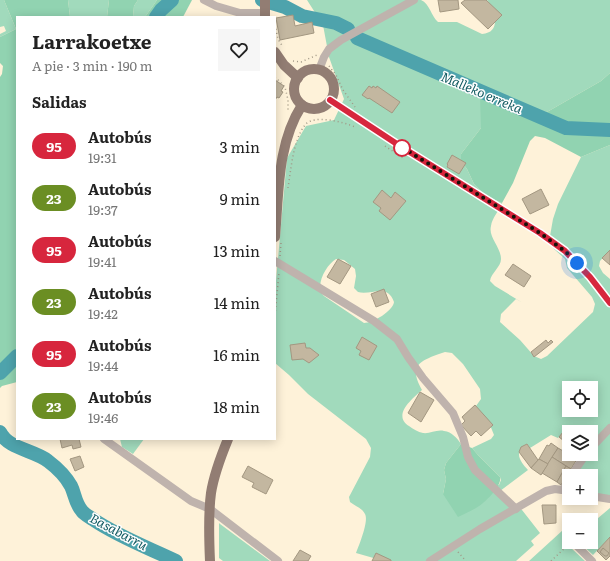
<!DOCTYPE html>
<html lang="es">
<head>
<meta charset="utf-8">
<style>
	:root { --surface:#fff; --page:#f6f6f6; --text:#222; --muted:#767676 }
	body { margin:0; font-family:Literata,serif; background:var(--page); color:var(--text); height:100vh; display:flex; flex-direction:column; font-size:15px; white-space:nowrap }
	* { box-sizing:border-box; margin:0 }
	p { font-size:13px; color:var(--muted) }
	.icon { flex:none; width:22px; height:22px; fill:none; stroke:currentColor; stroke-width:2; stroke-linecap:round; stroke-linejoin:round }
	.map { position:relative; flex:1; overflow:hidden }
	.sheet { position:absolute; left:16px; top:16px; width:260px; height:424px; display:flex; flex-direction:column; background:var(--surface); border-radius:0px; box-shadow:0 2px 10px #0003 }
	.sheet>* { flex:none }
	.badge { padding:0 8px; border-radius:13px; font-size:14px; line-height:26px }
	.controls { position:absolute; left:562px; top:381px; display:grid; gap:8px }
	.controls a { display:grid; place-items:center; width:36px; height:36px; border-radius:0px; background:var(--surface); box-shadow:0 2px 10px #0003; font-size:20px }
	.you { position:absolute; width:20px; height:20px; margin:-10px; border:3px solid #fff; border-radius:50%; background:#1a73e8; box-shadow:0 0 0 6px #1a73e833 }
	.map>.badge { position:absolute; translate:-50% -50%; box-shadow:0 0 0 2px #fff }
	h2 { padding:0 16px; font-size:15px; line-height:36px }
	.round { display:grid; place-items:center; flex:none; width:42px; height:42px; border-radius:0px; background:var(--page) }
	.headline { display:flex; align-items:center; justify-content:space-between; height:68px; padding:0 16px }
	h1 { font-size:19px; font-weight:700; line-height:30px }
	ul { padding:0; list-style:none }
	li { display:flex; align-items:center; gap:12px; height:52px; padding:0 16px }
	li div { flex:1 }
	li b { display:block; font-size:15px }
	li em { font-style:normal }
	li .badge { min-width:44px; font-weight:700; text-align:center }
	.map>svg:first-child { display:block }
</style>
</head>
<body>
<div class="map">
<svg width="610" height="561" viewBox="0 0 610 561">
	<rect width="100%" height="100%" fill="#fef2d9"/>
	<!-- green -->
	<g fill="#a1dabc" fill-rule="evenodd">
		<polygon points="0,0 4,0 16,29 0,37 0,34 6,31 4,26 0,27"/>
		<polygon points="68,0 109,0 107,17 70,17"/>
		<polygon points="138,0 157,0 145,17 133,17 134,6"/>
		<path d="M307,0H421C430,4 431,16 438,22H457L482,34C502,33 495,10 487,0H610V73L601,81L547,112L530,110L495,92L481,122V128L461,154V161L467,169L474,184L486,196L502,203C499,211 492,218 491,226C488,237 501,247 501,259C501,267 491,273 490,281L495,286L523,303L516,299L501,314L500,322L520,340L534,356L541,359L547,356L593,312L595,304L592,297L567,268L565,259L554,249L550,243V236L553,219L558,204L581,157L610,145V250L600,261L599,266L603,273L610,279V497L591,494V476H574L587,454H591V432H569V437L563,432L558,438L551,435L530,448L527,444C513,452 520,461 528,470L500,491L522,510L540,533L531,541L534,545L516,561H384L356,553C359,545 369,521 365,514C362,508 355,506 350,502L349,497L370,457L371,448L366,439L308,394L289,375L275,363V292L287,158L306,126L334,120L344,99L329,57L323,25ZM336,259L344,260L355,269L356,276L354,288L358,292C371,296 387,282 394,302C393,311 373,323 364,323L324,296C314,286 326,265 336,259ZM445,352L452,353L463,364L480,389L481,399L476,406L490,425L494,435L491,439L472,448L478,455L500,477L501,480L499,485L443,494L446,479L444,470L446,463L461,444C457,438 452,432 444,431C437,429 430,434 423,433C418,432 413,429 409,426C392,415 412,399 422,390C407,364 422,360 445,352ZM569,388H591V410H569Z"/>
		<polygon points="120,439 144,439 133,454 122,447"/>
		<polygon points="610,508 610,537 593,555 579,542 591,542 591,524"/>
		<polygon points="219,523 220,524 270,561 223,561 219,558"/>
		<polygon points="563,530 569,537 569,542 571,542 569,546 585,561 529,561"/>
	</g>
	<!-- forest -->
	<g fill="#91d3b1">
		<polygon points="4,0 68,0 70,17 17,17 17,382 2,386 0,388 0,77 2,74 3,66 0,63 0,37 16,29"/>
		<polygon points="109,0 138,0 134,6 133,17 107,17"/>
		<polygon points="157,0 192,0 183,17 145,17"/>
		<polygon points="610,73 610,145 581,157 545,138 535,136 530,141 513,183 502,203 486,196 474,184 467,169 461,161 461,154 481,128 480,96 483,92 495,92 530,110 547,112 601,81"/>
		<path d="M461,444L472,448L478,455L500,477C502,485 489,498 483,503C476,509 466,513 458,517L443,494L446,479L444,470L446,463Z"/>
	</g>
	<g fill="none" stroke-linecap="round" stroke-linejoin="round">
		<!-- river -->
		<g stroke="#4ea3ac" stroke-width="14">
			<polyline points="262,0 285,7 302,16 336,23 348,29"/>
			<polyline points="156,17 161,10 172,0"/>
			<polyline points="357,38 566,128 610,130"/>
			<polyline points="0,373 17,356"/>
			<path d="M0,432C8,449 34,450 48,461C56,467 66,477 71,486C75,494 75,503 82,511C85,515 90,517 94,520C119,537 149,548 176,561"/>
		</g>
	</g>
	<!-- building -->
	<g fill="#c3b7a0" stroke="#a39781">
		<polygon points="438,0 458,0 459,9 440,12"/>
		<polygon points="465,0 486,0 502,15 488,29 461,3"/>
		<polygon points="293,15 295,26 312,22 314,33 280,40 276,18"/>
		<polygon points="275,80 284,86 281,91 283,92 279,98 277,97 275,100"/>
		<polygon points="369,86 372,88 373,86 376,88 377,86 400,102 392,113 369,98 368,99 362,95"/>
		<polygon points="452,155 466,163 459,174 447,167 448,165 447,164"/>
		<polygon points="541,189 549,205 530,214 522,199"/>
		<polygon points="382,190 391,198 395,192 406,201 390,220 379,211 381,208 373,202"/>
		<polygon points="610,250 610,265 602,258"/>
		<polygon points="338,259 351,266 340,284 327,277"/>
		<polygon points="513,264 531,276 524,287 505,275"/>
		<polygon points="384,289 389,302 376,307 371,294"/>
		<polygon points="362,337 377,346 369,360 359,355 361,351 356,348"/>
		<polygon points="546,340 548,343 551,340 553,342 534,357 531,352"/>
		<polygon points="305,343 306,348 310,348 319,355 309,363 303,359 292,360 290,345"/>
		<polygon points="420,392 434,400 421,422 408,413"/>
		<polygon points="475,405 493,425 481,436 476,431 471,436 461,425 465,421 462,417"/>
		<polygon points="563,432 569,438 569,445 559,437"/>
		<polygon points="60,439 79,439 81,447 73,449 72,445 62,448"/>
		<polygon points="551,443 558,448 548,464 539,459 547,445 549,446"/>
		<polygon points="527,444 538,460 531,468 519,452 521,447"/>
		<polygon points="558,448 577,459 571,469 552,457"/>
		<polygon points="80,456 84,467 75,471 70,459"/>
		<polygon points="552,457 566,466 557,482 542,473"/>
		<polygon points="539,459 548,464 541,475 531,468"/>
		<polygon points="248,466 273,480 266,494 252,487 254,483 242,477"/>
		<polygon points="566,466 571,469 561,485 557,482"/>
		<polygon points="542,505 556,505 556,523 544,524"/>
		<polygon points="610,537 610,556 606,560 597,551"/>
		<polygon points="603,548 609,553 607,556 605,556 600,552"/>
		<polygon points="300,550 311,556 308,561 293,561"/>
		<polygon points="376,553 391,560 391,561 372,561"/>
	</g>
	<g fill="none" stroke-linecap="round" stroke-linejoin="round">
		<!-- path -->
		<g stroke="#a19886" stroke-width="1.5" stroke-dasharray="1 3" stroke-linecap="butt">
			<polyline points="275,25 278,39 283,47"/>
			<polyline points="293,61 301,62 317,55"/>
			<polyline points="329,66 336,75 343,90 355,107"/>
			<polyline points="275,77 285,87 288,100 288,111"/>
			<polyline points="385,146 403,158"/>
			<path d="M288,188C291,170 293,140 305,125C313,114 344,122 355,127"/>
			<polyline points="280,256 281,243"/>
			<polyline points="275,315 279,273"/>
			<polyline points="458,552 466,561"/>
			<polyline points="551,561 567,546"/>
		</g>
		<!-- minor -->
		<g stroke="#bfb3ad" stroke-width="8">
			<polyline points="204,0 216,6 240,13 265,13"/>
			<polyline points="319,70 324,57 329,49 341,40 414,0"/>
			<polyline points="330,100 400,146 540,233 565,251 590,277 610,303"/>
			<polyline points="275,261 374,321 397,339 408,357 423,378 453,413 463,437 468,457 475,470 516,509"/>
			<polyline points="104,439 191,501 210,509 278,561"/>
			<polyline points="591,448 610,428"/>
			<polyline points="571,476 586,454"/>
			<polyline points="563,490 569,480"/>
			<polyline points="591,496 610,499"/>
			<polyline points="573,542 592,561"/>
			<polyline points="430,561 480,529 546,491 555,489 569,491"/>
		</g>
		<!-- major -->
		<g stroke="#927d73" stroke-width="10">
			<polyline points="265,0 265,17"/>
			<polyline points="275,52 284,65 298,78"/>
			<circle cx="314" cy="89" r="20"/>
			<path d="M275,237C279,192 277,144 302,105"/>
			<path d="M210,561C209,539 208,515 211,493C214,474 221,456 228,439"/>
		</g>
	</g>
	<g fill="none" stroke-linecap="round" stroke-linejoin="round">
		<!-- line casing -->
		<g stroke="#fff" stroke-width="9">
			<polyline id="line" points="330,100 400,146 540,233 565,251 590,277 610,303"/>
		</g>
		<!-- line -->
		<use href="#line" stroke="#d7263d" stroke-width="6"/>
		<!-- walk -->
		<polyline stroke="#151109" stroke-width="4" stroke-dasharray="0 7.2" points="402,148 400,146 540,233 565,251 577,263"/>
	</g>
	<!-- markers -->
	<circle fill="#fff" stroke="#d7263d" stroke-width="2" cx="402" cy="148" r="8"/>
	<g text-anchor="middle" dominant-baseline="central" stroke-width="3" stroke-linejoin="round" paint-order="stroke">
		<!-- water labels -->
		<g font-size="13" font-style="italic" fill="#125b62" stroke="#fff">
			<text transform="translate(482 92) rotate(23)">Malleko erreka</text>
			<text transform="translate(119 531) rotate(28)">Basabarru</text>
		</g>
	</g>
</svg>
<div class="controls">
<a><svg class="icon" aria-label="locate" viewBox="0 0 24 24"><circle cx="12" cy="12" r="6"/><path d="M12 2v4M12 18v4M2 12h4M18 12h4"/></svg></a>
<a><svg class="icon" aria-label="layers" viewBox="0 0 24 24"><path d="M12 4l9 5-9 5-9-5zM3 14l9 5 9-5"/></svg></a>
<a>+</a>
<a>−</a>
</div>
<div class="you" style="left:577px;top:263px"></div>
<section class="sheet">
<div class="headline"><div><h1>Larrakoetxe</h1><p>A pie · 3 min · 190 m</p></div><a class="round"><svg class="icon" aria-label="heart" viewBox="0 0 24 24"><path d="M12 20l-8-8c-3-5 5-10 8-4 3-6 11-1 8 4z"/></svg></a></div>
<h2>Salidas</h2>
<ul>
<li><span class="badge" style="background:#d7263d;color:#fff">95</span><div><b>Autobús</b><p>19:31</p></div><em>3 min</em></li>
<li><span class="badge" style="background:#6b8e23;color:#fff">23</span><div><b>Autobús</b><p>19:37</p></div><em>9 min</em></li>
<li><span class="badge" style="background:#d7263d;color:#fff">95</span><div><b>Autobús</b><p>19:41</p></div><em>13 min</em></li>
<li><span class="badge" style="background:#6b8e23;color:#fff">23</span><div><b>Autobús</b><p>19:42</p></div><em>14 min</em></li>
<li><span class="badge" style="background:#d7263d;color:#fff">95</span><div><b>Autobús</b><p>19:44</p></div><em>16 min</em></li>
<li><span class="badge" style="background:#6b8e23;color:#fff">23</span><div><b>Autobús</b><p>19:46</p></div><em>18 min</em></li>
</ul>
</section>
</div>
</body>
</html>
